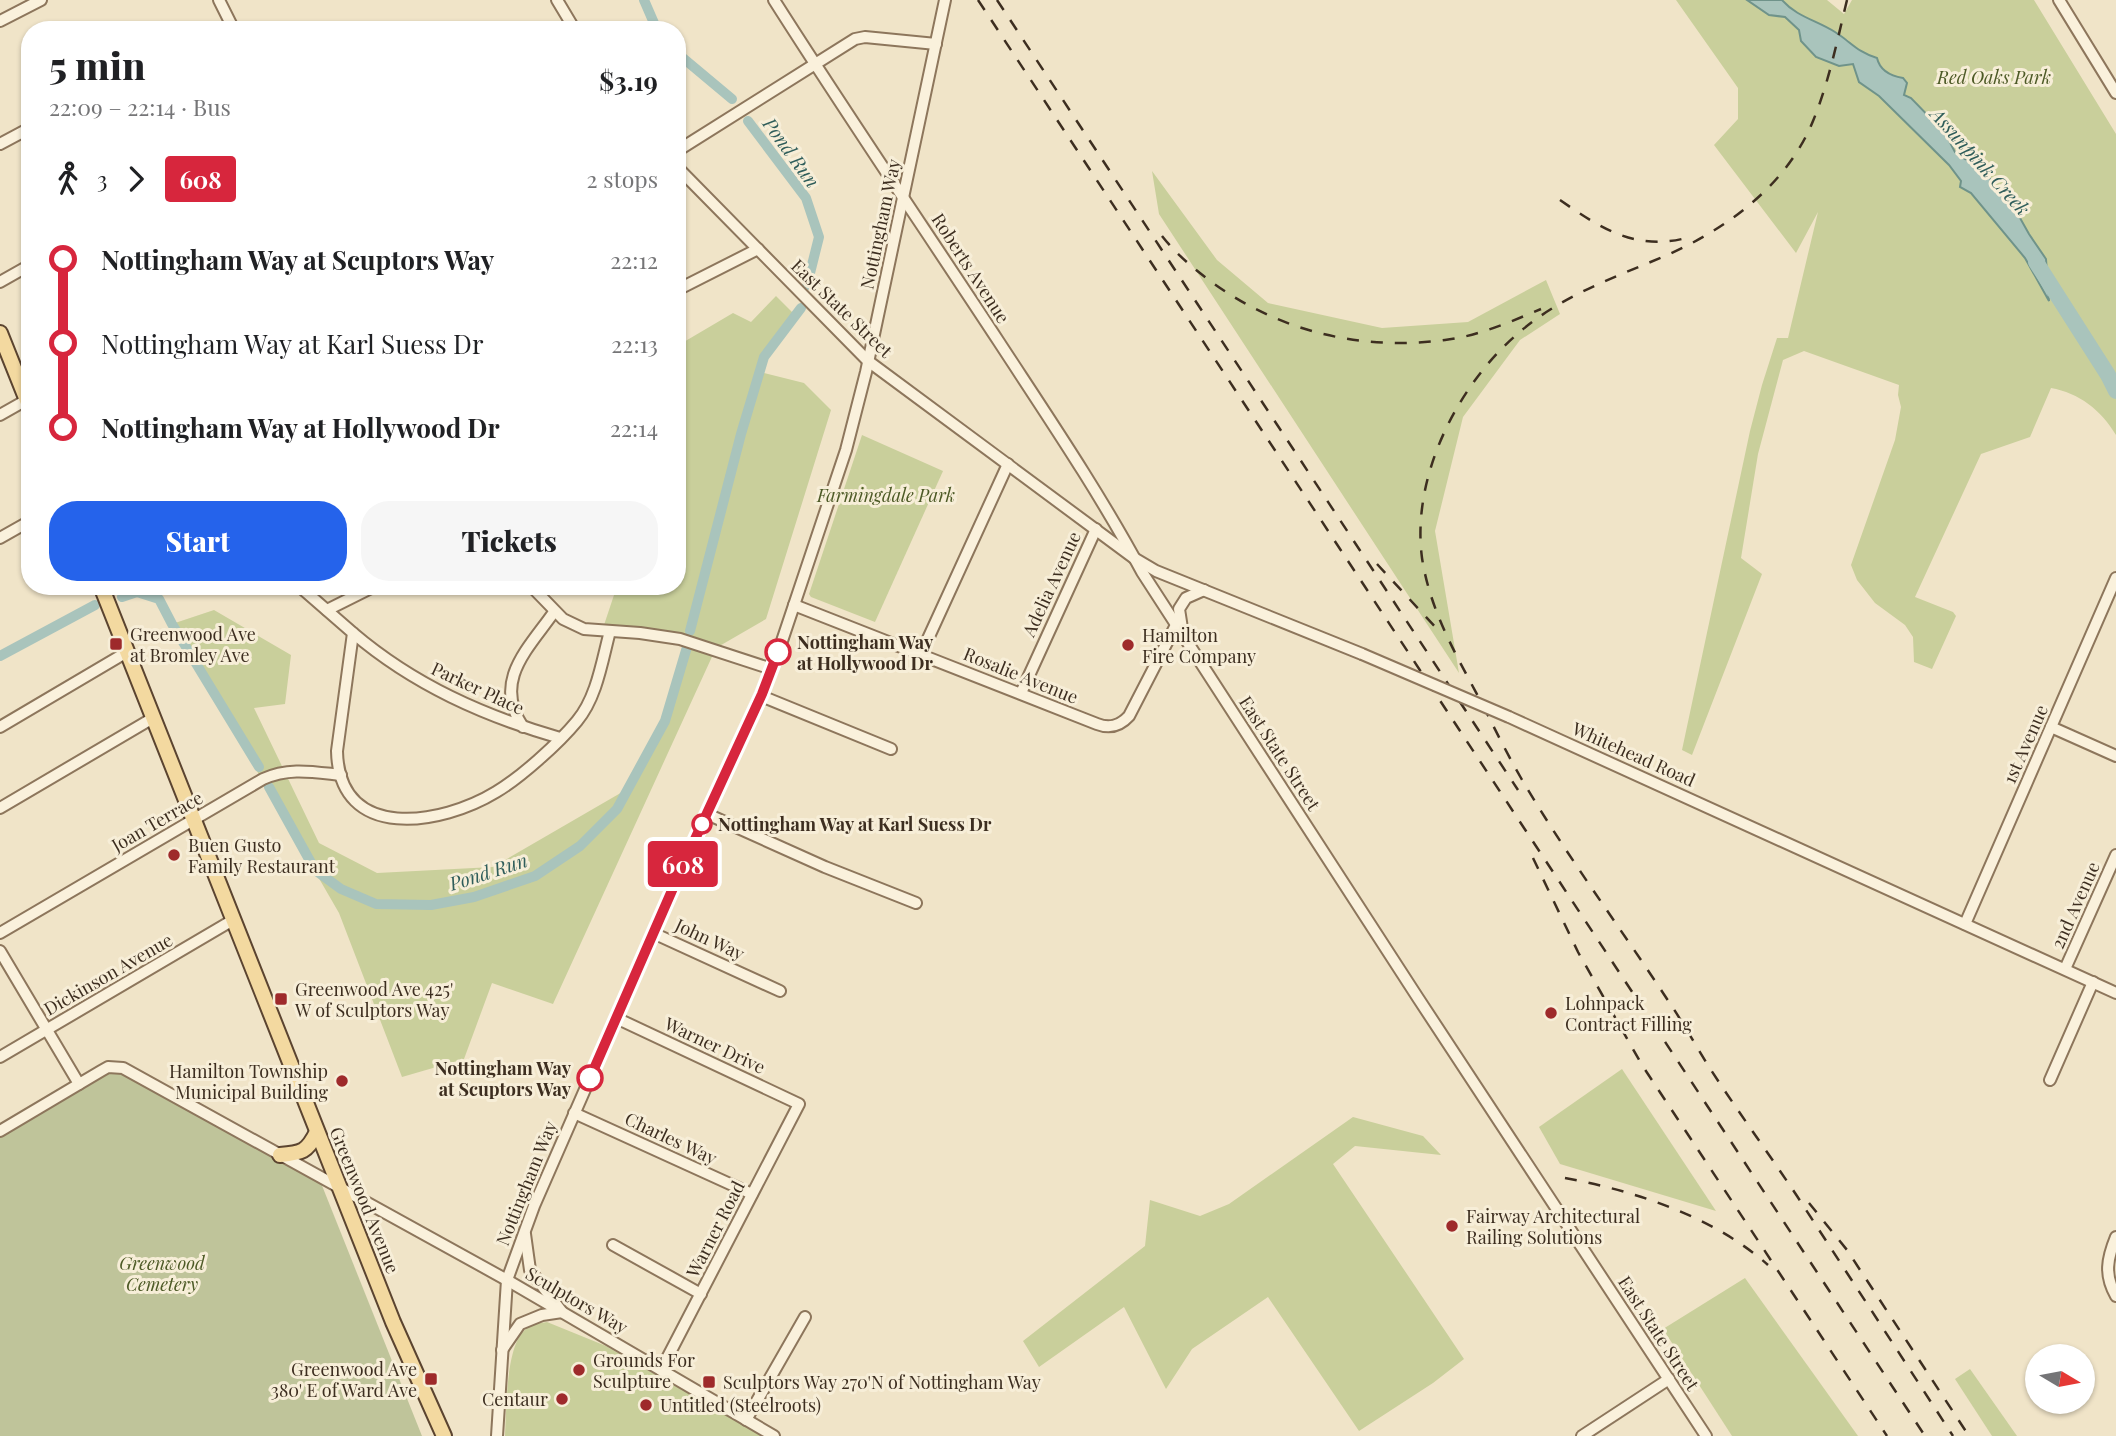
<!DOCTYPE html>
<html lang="en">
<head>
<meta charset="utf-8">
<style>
	:root { --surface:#fff; --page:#f6f6f6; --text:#202124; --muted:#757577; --accent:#2563eb }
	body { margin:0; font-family:"Playfair Display",serif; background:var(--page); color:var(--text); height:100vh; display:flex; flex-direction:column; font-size:26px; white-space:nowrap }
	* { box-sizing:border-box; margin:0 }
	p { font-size:23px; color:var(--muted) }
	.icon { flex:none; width:38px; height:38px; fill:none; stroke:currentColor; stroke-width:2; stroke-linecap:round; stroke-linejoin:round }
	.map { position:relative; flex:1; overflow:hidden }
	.side { position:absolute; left:21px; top:21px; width:665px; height:574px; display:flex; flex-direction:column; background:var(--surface); border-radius:28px; box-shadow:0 2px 5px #0004 }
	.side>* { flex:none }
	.badge { padding:0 14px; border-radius:5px; font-size:24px; line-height:46px }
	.needle { width:46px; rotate:100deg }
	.controls { position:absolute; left:2025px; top:1344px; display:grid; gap:14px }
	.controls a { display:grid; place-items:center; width:70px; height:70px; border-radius:50%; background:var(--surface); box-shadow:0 2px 5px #0004; font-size:35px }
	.map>.badge { position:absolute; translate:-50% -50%; box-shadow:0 0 0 4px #fff }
	.legs { display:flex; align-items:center; gap:10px; height:77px; padding:0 28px; font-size:23px }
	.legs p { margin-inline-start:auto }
	.headline { display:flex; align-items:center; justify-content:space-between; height:119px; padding:0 28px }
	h1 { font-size:38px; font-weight:800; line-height:52px }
	.primary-button { display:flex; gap:14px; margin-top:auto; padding:14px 28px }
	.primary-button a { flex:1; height:80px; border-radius:28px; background:var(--accent); color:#fff; font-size:28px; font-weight:800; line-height:80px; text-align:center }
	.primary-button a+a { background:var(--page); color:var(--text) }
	ul { padding:0 28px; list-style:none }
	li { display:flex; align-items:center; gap:24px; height:84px; font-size:26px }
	li i { display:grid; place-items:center; width:10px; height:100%; margin:0 9px; background:currentColor }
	li i::after { content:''; width:18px; height:18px; margin:-9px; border:5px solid; border-radius:50%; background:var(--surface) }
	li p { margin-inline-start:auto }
	li:first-child i { background:linear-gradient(#0000 50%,currentColor 0) }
	li:last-child i { background:linear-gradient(currentColor 50%,#0000 0) }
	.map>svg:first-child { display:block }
</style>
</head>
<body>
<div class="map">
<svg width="2116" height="1436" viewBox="0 0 2116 1436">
	<rect width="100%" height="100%" fill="#f0e4c8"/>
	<!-- green -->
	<g fill="#c9cf9b">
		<path d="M1676,0H1747L1769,15L1785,17L1799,30L1853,64L1859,82L1879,96L1949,165L1961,181L1960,187L1971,193L2025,258L2048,300L2029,234L2015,209L1995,187L1981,163C1966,159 1957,157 1951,142L1904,95L1903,78C1891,76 1880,71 1877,58C1865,55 1855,51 1848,40L1798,15L1782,0H1827L1844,14L1852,0H2034L2116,134V435C2101,410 2079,393 2051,388L2030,437L1981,454L1915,597L1953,612L1956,616L1932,669L1914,662L1913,637L1905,625L1875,603L1857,580L1851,565L1895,440L1901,407L1898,395L1899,385L1804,351L1783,360L1758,454L1741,558L1762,574L1692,755L1682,750L1750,431L1762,385L1777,338H1788L1818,212L1796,253L1714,145L1738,119V88Z"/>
		<polygon points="1152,171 1217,260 1268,303 1382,328 1468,322 1546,280 1560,314 1520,340 1463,417 1435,531 1459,673 1159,214"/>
		<polygon points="776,296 796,316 756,371 804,383 831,410 766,619 716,648 553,1004 492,983 464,1059 402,1077 339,913 172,624 214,610 291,655 285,704 254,708 319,843 377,873 493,867 624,791 670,713 685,639 603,628 617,586 677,586 677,346 733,313 751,322"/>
		<polygon points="862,435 943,471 875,622 811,597 809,594"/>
		<polygon points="1622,1069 1716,1211 1560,1164 1539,1127"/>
		<polygon points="1353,1117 1423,1136 1441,1155 1355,1146 1333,1164 1464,1359 1433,1383 1359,1431 1268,1297 1192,1349 1166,1389 1124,1307 1039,1367 1023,1341 1145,1246 1150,1200 1200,1216 1229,1204"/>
		<polygon points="1745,1278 1858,1436 1732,1436 1663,1329"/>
		<path d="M547,1322L606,1346L762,1436H505C507,1410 505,1345 526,1329C532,1324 539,1323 547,1322Z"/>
		<polygon points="1970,1369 2017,1436 1992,1436 1955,1379"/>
	</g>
	<!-- cemetery -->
	<polygon fill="#bfc49a" points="120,1063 317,1173 422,1436 0,1436 0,1132"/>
	<!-- water -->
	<path fill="#a9c4bc" stroke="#6f938a" stroke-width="2" d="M1747,0H1782C1797,17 1816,20 1835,32C1851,42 1857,52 1877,58C1880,71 1891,76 1903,78L1907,83L1904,95L1911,98L1945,133L1955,152L1965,159L1981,163L1995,187L2015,209L2029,234L2046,259L2049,301L2025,258L1971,193L1960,187L1961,181L1949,165L1879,96L1859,82L1853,64L1839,66L1816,57L1801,41L1799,30L1785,17L1769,15Z"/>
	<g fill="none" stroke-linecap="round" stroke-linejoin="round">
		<!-- canal -->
		<g stroke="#a9c4bc" stroke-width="10">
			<polyline points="644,0 657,30"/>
			<polyline points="677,53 732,99"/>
			<polyline points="748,121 806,198 819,237 807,285"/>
			<polyline points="122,597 137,592 159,599 172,624 259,767"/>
			<polyline points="690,631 741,434 764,357 801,308"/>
			<polyline points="0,656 95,605"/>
			<polyline points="269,787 315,870 341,889 376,904 431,905 474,897 535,876 580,846 617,809 665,721 687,647"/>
		</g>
		<!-- river -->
		<polyline stroke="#a9c4bc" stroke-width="16" points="2036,262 2108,375 2116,391"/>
		<!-- minor casing -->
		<g stroke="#8d765c" stroke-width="14">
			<g id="minor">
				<polyline points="219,0 234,30"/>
				<polyline points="557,0 575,30"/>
				<path d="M774,0C847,115 924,228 999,342C1048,417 1099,492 1142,572L1418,998L1706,1436"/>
				<polyline points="2059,0 2116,93"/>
				<polyline points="0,21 41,0"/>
				<polyline points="0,144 30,128"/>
				<polyline points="677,151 855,39 865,37 936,44"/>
				<polyline points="677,167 868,361 1134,558 1156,571 1362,654"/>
				<polyline points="0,282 30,265"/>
				<polyline points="677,290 758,249"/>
				<polyline points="0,415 30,398"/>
				<polyline points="0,538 30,521"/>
				<path d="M299,586L353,633L337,751C339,843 442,825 496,792C520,778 559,743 577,721C597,697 602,661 610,631"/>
				<polyline points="531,586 563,619 584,629 640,633 680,639 772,669"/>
				<path d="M794,605L1097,724C1110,729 1120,726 1129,716L1176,625"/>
				<polyline points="327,610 375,586"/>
				<polyline points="1182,628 1179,609 1186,598 1204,590"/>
				<path d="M353,633C414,685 484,716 560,738"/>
				<polyline points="921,654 1008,464"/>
				<polyline points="1021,693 1096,529"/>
				<polyline points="761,696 891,749"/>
				<polyline points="1509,717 2116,993"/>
				<polyline points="0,727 127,652"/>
				<path d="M523,727C492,681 528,649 554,612"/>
				<polyline points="2051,727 2116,756"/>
				<polyline points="0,808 153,718"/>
				<polyline points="707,814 825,867 916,903"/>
				<polyline points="1965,924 2116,578"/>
				<path d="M0,933L263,779C289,767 313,772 341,775"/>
				<polyline points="653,933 780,991"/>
				<polyline points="0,951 79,1084"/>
				<polyline points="2065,969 2116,855"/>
				<polyline points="616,1018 799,1104 661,1370"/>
				<polyline points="0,1057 233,920"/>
				<polyline points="2050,1080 2093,982"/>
				<polyline points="574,1113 752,1194"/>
				<polyline points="0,1131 101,1071 108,1067 123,1068 507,1280 774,1436"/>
				<path d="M2116,1237C2107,1259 2104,1275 2116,1296"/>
				<polyline points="613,1245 701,1294"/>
				<polyline points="502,1350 520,1324 542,1315 562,1312 530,1270 525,1234"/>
				<polyline points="746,1420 805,1317"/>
				<polyline points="497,1436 507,1280 534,1206 684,863 762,693 782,641 846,450 866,372 945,0"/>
				<polyline points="1582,1436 1669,1379"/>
			</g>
		</g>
		<!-- major casing -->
		<g stroke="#5b4430" stroke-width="18">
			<g id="major">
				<polyline points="0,333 30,408"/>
				<polyline points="101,586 393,1322 444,1436"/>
				<path d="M280,1155C302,1153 307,1152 317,1132"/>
			</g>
		</g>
		<!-- minor -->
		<use href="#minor" stroke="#faf1dc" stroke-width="10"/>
		<!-- major -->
		<use href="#major" stroke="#f3d9a0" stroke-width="14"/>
		<!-- rail -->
		<g stroke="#3d2e20" stroke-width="2.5" stroke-dasharray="12 12" stroke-linecap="butt">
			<polyline points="978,0 1925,1436"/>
			<polyline points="997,0 1518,790"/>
			<path d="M1847,0C1837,41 1829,82 1813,121C1787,185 1727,229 1665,256C1615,277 1564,295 1522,330C1459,382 1411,475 1422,558C1430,610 1455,653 1479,698C1493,725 1506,752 1521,778C1566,855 1620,927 1669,1002C1684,1024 1697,1048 1711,1070C1739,1113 1769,1154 1797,1196C1849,1276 1901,1356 1953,1436"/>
			<path d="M1560,200C1603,230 1639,253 1693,236"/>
			<path d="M1162,236C1176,254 1194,269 1213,283C1281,332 1362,351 1445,340C1478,336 1510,322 1541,309"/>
			<polyline points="1377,564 1439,631"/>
			<polyline points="1533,858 1578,952 1642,1065 1887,1436"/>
			<path d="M1565,1178C1636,1191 1714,1217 1768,1265"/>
			<polyline points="1809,1203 1847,1250 1969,1436"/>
		</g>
		<!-- minor-bridge casing -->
		<g stroke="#8d765c" stroke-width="14" stroke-linecap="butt">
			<polyline id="minor-bridge" points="1362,654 1509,717"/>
		</g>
		<!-- minor-bridge -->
		<use href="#minor-bridge" stroke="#faf1dc" stroke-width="10"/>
	</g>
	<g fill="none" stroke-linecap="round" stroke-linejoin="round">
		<!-- line-1 casing -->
		<g stroke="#fff" stroke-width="16">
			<polyline id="line-1" points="590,1078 684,863 762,694 778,652"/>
		</g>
		<!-- line-1 -->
		<use href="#line-1" stroke="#d7263d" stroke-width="10"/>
	</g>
	<!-- markers -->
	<g fill="#9e2a2b" stroke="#f7eed8" stroke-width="2.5">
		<rect x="109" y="637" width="14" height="14" rx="3.5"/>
		<circle cx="1128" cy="645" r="7"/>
		<circle cx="174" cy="855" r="7"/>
		<rect x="274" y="992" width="14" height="14" rx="3.5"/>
		<circle cx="1551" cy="1013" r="7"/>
		<circle cx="342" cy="1081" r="7"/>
		<circle cx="1452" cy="1226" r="7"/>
		<circle cx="579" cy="1370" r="7"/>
		<rect x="424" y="1372" width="14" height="14" rx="3.5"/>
		<rect x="702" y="1375" width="14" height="14" rx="3.5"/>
		<circle cx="562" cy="1399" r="7"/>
		<circle cx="646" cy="1405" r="7"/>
	</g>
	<g fill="#fff" stroke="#d7263d" stroke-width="3.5">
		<circle cx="778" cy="652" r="12"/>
		<circle cx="702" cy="824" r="9"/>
		<circle cx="590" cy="1078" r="12"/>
	</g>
	<g text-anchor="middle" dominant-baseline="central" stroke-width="6" stroke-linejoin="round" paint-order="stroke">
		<!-- park labels -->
		<g font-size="18" font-style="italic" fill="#4d5a26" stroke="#f7eed8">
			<text x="1994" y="77">Red Oaks Park</text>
			<text x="886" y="495">Farmingdale Park</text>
			<text x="162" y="1263">Greenwood<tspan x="162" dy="21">Cemetery</tspan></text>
		</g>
		<!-- street labels -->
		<g font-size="18" fill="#3d2e20" stroke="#f7eed8">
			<text transform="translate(880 224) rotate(-78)">Nottingham Way</text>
			<text transform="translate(971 268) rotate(57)">Roberts Avenue</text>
			<text transform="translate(842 308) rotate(44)">East State Street</text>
			<text transform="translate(1051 584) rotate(-65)">Adelia Avenue</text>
			<text transform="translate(1021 675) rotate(22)">Rosalie Avenue</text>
			<text transform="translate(478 688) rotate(25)">Parker Place</text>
			<text transform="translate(2025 744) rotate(-66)">1st Avenue</text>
			<text transform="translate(1280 753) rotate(57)">East State Street</text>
			<text transform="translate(1634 754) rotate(24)">Whitehead Road</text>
			<text transform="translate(157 821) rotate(-30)">Joan Terrace</text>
			<text transform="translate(2075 905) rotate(-66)">2nd Avenue</text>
			<text transform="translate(710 939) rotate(25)">John Way</text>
			<text transform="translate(108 974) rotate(-30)">Dickinson Avenue</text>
			<text transform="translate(715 1045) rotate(25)">Warner Drive</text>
			<text transform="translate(671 1138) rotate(25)">Charles Way</text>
			<text transform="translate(526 1183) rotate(-68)">Nottingham Way</text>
			<text transform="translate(365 1200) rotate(68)">Greenwood Avenue</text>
			<text transform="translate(715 1229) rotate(-63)">Warner Road</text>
			<text transform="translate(577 1300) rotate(30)">Sculptors Way</text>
			<text transform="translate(1659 1333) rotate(57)">East State Street</text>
		</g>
		<!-- poi labels -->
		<g font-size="18" fill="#3d2e20" stroke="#f7eed8" text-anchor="start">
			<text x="130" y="634">Greenwood Ave<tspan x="130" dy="21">at Bromley Ave</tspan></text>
			<text x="1142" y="635">Hamilton<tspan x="1142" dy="21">Fire Company</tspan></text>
			<text x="188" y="845">Buen Gusto<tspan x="188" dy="21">Family Restaurant</tspan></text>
			<text x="295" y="989">Greenwood Ave 425'<tspan x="295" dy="21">W of Sculptors Way</tspan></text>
			<text x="1565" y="1003">Lohnpack<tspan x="1565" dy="21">Contract Filling</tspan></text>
			<text x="328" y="1071" text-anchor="end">Hamilton Township<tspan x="328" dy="21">Municipal Building</tspan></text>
			<text x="1466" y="1216">Fairway Architectural<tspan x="1466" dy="21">Railing Solutions</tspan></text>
			<text x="593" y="1360">Grounds For<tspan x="593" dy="21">Sculpture</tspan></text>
			<text x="417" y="1369" text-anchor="end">Greenwood Ave<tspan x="417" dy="21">380' E of Ward Ave</tspan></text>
			<text x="723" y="1382">Sculptors Way 270'N of Nottingham Way</text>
			<text x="548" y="1399" text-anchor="end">Centaur</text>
			<text x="660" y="1405">Untitled (Steelroots)</text>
		</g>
		<!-- stop labels -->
		<g font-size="18" font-weight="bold" fill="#3d2e20" stroke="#f7eed8" text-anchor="start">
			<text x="797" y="642">Nottingham Way<tspan x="797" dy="21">at Hollywood Dr</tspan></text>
			<text x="718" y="824">Nottingham Way at Karl Suess Dr</text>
			<text x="571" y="1068" text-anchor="end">Nottingham Way<tspan x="571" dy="21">at Scuptors Way</tspan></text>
		</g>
		<!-- water labels -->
		<g font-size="19" font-style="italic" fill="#2f5d5a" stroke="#f7eed8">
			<text transform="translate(792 152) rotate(54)">Pond Run</text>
			<text transform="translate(1981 161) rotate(48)">Assunpink Creek</text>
			<text transform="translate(488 871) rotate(-18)">Pond Run</text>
		</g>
	</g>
</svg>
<div class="controls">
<a><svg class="needle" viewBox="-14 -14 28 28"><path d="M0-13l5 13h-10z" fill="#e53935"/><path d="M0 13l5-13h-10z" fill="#757577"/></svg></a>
</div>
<b class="badge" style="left:683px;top:864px;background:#d7263d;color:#fff">608</b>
<section class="side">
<div class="headline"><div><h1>5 min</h1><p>22:09 – 22:14 · Bus</p></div><b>$3.19</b></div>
<div class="legs"><svg class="icon" aria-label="walk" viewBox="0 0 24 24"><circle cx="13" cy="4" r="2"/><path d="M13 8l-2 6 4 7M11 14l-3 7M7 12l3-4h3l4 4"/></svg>3<svg class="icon" aria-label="forward" viewBox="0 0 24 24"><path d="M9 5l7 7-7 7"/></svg><b class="badge" style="background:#d7263d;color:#fff">608</b><p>2 stops</p></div>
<ul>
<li><i style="color:#d7263d"></i><b>Nottingham Way at Scuptors Way</b><p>22:12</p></li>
<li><i style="color:#d7263d"></i><span>Nottingham Way at Karl Suess Dr</span><p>22:13</p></li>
<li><i style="color:#d7263d"></i><b>Nottingham Way at Hollywood Dr</b><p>22:14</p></li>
</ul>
<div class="primary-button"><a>Start</a><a>Tickets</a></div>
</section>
</div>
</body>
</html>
